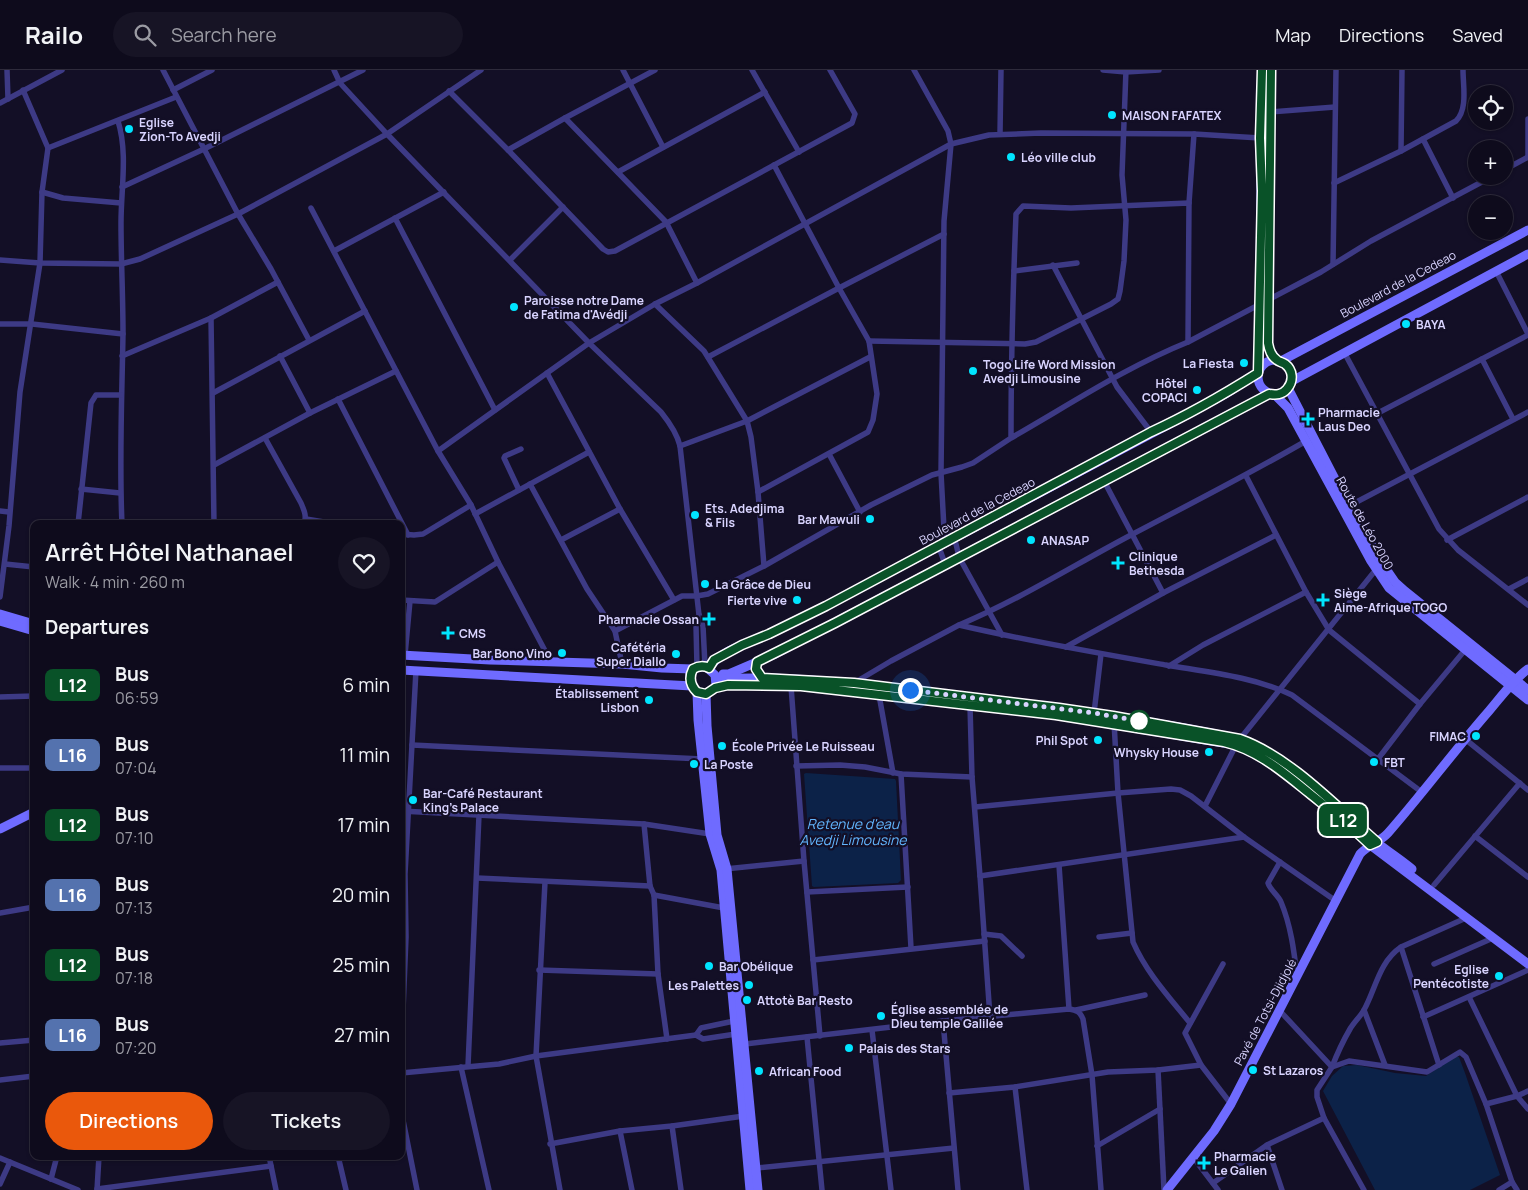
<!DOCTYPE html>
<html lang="en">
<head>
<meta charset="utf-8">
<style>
	:root { --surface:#0e0b1c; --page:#171425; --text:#f1f3f6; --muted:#9b9ba3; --line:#2e2b3b; --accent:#ea580c }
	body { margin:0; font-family:Manrope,sans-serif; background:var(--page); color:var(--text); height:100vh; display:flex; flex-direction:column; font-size:19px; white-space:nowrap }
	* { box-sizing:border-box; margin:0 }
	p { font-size:16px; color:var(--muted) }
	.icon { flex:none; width:28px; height:28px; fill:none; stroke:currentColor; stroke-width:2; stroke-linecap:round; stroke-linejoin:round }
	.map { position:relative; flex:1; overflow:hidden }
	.drawer { position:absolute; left:30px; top:450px; width:375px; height:640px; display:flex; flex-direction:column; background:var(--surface); border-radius:10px; box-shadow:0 1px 4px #0004,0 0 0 1px var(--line) }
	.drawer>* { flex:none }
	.badge { padding:0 10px; border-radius:8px; font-size:18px; line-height:32px }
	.fabs { position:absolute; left:1468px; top:15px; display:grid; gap:10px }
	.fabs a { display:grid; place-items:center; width:45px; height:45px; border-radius:50%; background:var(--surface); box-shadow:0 1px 4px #0004,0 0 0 1px var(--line); font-size:25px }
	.you { position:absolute; width:25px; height:25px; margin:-12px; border:4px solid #fff; border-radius:50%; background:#1a73e8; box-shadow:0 0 0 8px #1a73e833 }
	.map>.badge { position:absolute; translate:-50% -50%; box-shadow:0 0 0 2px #fff }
	h2 { padding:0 15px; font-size:19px; line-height:45px }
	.round { display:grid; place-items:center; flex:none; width:52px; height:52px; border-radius:26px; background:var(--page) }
	.overview { display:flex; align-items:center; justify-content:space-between; height:85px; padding:0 15px }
	h1 { font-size:24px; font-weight:600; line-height:38px }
	.button { display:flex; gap:10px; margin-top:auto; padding:10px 15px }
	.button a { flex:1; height:58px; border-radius:30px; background:var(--accent); color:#fff; font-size:20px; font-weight:600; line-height:58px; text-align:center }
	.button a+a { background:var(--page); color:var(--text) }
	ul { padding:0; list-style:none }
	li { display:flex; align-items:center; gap:15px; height:70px; padding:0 15px }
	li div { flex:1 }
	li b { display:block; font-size:19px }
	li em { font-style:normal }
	li .badge { min-width:55px; font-weight:700; text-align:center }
	header { display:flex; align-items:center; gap:30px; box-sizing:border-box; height:70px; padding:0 25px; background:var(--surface); border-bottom:1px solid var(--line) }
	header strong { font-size:24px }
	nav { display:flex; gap:28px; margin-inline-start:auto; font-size:18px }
	.search { width:350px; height:45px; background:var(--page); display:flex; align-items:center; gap:12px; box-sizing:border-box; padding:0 18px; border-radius:28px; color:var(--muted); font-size:19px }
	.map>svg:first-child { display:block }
</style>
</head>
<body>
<header>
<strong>Railo</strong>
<div class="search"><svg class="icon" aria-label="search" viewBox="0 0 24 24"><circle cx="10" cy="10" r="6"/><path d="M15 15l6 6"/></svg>Search here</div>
<nav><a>Map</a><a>Directions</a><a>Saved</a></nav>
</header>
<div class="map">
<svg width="1528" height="1120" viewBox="0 0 1528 1120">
	<rect width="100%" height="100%" fill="#130f26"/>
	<!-- water -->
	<g fill="#0c2248">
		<polygon points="806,703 895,709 896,711 901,810 898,813 814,817 812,816 804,704"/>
		<polygon points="1454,987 1459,987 1465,1003 1500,1105 1470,1120 1375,1120 1323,1021 1332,1006 1343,996 1357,995 1395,1003 1426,1006"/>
	</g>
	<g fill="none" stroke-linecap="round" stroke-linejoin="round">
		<!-- street -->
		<g stroke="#3d3a85" stroke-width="5.5">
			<polyline points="7,0 8,29"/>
			<polyline points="163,0 238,144 271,199 309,270"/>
			<path d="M334,0L340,13L387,64L589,273L661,342C669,352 677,363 680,376L699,545L703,556L705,596"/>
			<polyline points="623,0 663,77"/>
			<polyline points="752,0 799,82"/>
			<polyline points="914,0 948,61 951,74 944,151 941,403 944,459 940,480 945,494"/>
			<polyline points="1103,0 1126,2 1159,0"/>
			<polyline points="23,20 48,78"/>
			<polyline points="173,20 212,0"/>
			<polyline points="449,21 508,80 603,179 608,182 615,181 852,53 855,44 830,0"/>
			<polyline points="0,33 62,0"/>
			<polyline points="1269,42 1335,37"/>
			<polyline points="565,48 666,152 697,213"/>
			<path d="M118,51C128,83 121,119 121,153C121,190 123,226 123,263C122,327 119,390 122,454"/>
			<polyline points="1000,64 1001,0"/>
			<polyline points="1423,69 1453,128"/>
			<polyline points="508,80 565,48 655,0"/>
			<polyline points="1401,81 1402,0"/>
			<polyline points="1528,87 1528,49"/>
			<polyline points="1504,100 1528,87"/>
			<polyline points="618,102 765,22"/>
			<path d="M1334,113L1401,81L1456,51C1468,39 1463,16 1463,0"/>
			<polyline points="122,117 204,79 363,0"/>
			<polyline points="42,122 63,128 121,133"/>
			<polyline points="1189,133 1194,64"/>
			<polyline points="311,138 438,381 471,435 498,492 551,592"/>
			<polyline points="395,148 495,340"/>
			<polyline points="334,181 444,122"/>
			<polyline points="0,190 40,193 121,194 140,189 238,144 387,64 481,0"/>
			<polyline points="510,190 563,137"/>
			<polyline points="1333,194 1336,0"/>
			<polyline points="1053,195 1117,317 1151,362"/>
			<polyline points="1014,201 1077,193"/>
			<polyline points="1496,201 1528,264"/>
			<polyline points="655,234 704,281 747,351 751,367 758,422 764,496"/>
			<polyline points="211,248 214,454"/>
			<polyline points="0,254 32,254 123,264"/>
			<polyline points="869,271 1025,274 1036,272 1111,234 1118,229 1120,221 1124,191 1126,150 1122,105 1126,0"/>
			<polyline points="1188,272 1321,202 1371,171 1493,106"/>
			<polyline points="1344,282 1439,459 1458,480 1528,535"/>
			<polyline points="122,286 211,248 278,212"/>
			<polyline points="280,286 310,343"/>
			<polyline points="708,287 839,218 944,164"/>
			<polyline points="1482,289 1513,349"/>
			<polyline points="547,303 620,439 674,530"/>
			<polyline points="213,323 365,241"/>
			<polyline points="338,329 408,465"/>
			<polyline points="1376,344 1528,265"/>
			<path d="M265,368L301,433C304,440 307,446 304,454"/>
			<polyline points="680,376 747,351 870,287"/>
			<polyline points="438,381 589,273 655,234 697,213 951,74 989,65 1041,63 1194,64 1260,68"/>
			<polyline points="829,384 860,442"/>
			<polyline points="214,395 310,343 396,301"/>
			<polyline points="1246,406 1306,522 1329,560 1420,634"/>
			<polyline points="1104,411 1163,523"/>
			<polyline points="530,414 587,519 615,561 622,594"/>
			<polyline points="81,419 120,423"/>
			<polyline points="519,420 504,388 505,386 521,379"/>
			<polyline points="758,422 868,362 873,350 877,324 869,271 839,218 774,95"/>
			<polyline points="1347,437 1528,342"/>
			<polyline points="0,441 9,442"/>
			<polyline points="475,444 589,382"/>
			<polyline points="306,449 336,454"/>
			<polyline points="78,454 91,333 96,325 121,325"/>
			<polyline points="944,459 956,474 959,487 1002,565"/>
			<polyline points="401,464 414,465 423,464 471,435"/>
			<polyline points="561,470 620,439"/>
			<polyline points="1447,470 1528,427"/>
			<polyline points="5,494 34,497"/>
			<polyline points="1509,519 1528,509"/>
			<polyline points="0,527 9,456 20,322 40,193 42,122 48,78 176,27"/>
			<polyline points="401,530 435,532 498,492"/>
			<path d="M959,555C1019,530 1074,495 1131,465C1190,434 1249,404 1306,371"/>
			<path d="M615,561L682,526H697L708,524L764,496L871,435L932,405L962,397L973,393L1011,368C1011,293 1013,218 1016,144L1023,136L1071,138L1189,133L1188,272C1126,297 1069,335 1011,368"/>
			<polyline points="1066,577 1163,523 1276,465"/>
			<polyline points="405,585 410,531"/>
			<polyline points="1169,596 1203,575 1306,522"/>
			<polyline points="697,597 696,556 699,545"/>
			<path d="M854,613L891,591L959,555C1027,571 1097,583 1166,595C1207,602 1255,607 1292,625L1423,723"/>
			<polyline points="791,616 804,791 820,966"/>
			<polyline points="879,625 893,703"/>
			<polyline points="0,627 34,626"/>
			<polyline points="970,636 972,707 980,806 990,947"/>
			<polyline points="1094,643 1101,584"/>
			<path d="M1114,652L1118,723L1133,872C1146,902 1169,927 1190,953"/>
			<polyline points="1240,669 1378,497"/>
			<polyline points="1465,669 1528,720"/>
			<polyline points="412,675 702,689"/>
			<polyline points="1378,689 1420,634 1465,580"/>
			<polyline points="796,696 840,695 865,697 901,704 972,707"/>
			<polyline points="0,698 34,698"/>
			<polyline points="901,704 911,878"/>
			<polyline points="1205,736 1236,675"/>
			<polyline points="975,737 1118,723 1171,719 1180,720 1191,726 1244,767 1336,831"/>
			<polyline points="401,741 644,754 710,764"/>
			<polyline points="644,754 650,816 654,825 658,904 667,969"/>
			<polyline points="1475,766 1528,807"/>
			<path d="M1280,792L1268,813C1270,820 1278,825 1281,832C1291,856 1294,881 1297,906"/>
			<polyline points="1059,795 1069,939"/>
			<polyline points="725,799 804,791"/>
			<polyline points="980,806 1244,767"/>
			<polyline points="477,808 650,816"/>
			<polyline points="545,812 536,986 560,1120"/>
			<polyline points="1434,815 1520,713"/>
			<polyline points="807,822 908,817"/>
			<polyline points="654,825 724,838"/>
			<polyline points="0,843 34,837"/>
			<polyline points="984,864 1001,866 1022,886"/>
			<polyline points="1099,867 1132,863"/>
			<polyline points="1401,877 1439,995"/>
			<polyline points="813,890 985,871"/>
			<polyline points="1223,894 1185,963 1201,995 1231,1034"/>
			<polyline points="1434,894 1493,868"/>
			<polyline points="539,900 658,904"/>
			<polyline points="1469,927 1517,1026 1528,1021"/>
			<polyline points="1076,940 1145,925"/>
			<polyline points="1364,940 1385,995"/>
			<path d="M1280,941L1332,997C1337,984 1343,971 1350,959C1354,952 1360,947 1364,940C1376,918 1379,892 1401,877L1466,848"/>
			<polyline points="1423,947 1528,900"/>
			<polyline points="943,951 958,1120"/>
			<polyline points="872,960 891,1120"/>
			<polyline points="696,965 701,958 734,951"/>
			<polyline points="807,967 822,1120"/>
			<polyline points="0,973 34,970"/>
			<path d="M745,974L943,951L1069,939C1077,940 1080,942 1083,949L1092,1005L1101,1120"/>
			<polyline points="401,991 406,867 405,804 416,600"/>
			<polyline points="468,996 479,745"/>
			<polyline points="461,997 489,1120"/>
			<polyline points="1158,1000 1164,1120"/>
			<polyline points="401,1003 499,994 536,986 696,965 703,969 736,964"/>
			<polyline points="0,1010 34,1006"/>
			<polyline points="1015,1017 1027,1120"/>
			<polyline points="949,1023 1015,1017 1108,1002 1158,1000 1201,995"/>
			<polyline points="1486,1034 1517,1026 1528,1039"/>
			<polyline points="401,1040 417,1120"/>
			<polyline points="672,1056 681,1120"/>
			<polyline points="620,1061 632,1120"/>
			<polyline points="550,1074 620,1061 672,1056 744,1046"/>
			<polyline points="1267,1075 1282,1120"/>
			<polyline points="1097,1076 1160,1039"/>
			<polyline points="269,1086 276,1120"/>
			<polyline points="338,1086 346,1120"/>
			<polyline points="1193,1087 1218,1120"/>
			<polyline points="0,1088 78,1120"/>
			<polyline points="757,1098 954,1078"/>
			<polyline points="51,1109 57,1086"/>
			<polyline points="1213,1113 1267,1075 1324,1048"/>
			<polyline points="0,1114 10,1092"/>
			<polyline points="97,1119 271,1096"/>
			<polyline points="97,1120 99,1086"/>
			<polyline points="1364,1120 1324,1048 1317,1027 1317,1020 1332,997 1349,991 1427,1002 1460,982 1466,987 1486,1034 1512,1112 1517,1120"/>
			<polyline points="1499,1120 1512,1112"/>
		</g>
		<!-- secondary -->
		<g stroke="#6f6bff" stroke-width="9">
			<polyline points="1271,0 1268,273 1269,279 1277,290"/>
			<circle cx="1275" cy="307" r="17"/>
			<polyline points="1281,291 1528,160"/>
			<polyline points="1259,300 1261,121 1260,68 1262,0"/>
			<polyline points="1292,311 1528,184"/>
			<polyline points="1288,318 1349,436 1382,493 1395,512 1405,521 1528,620"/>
			<polyline points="1275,325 1288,338 1371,491 1389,518 1528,630"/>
			<polyline points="0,544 34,554"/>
			<polyline points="0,551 34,561"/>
			<polyline points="401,585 490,590 622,594 662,598 693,599 705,596 715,605 716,615"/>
			<path d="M709,598C722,579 749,573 769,564C788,555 807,545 826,536L1179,349L1227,323L1258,303"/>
			<polyline points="693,599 690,604 690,608 692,616 697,622 698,650 710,764 721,800 750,1120"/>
			<polyline points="401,600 692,616"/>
			<polyline points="723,604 729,604 775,584 1269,324"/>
			<path d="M716,609C798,604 881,617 962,627C1055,639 1149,649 1240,669C1291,687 1335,736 1375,771C1387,781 1400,789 1412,799"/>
			<polyline points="697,622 706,624 715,618 728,615 801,616 1056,645 1236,675 1272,693 1346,752 1370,775 1528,894"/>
			<polyline points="706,624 707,656 717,765 727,799 758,1120"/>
			<polyline points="0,759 34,742"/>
			<path d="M1167,1120L1214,1061L1231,1034L1360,784C1368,775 1380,772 1388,763C1423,723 1454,681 1489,641C1501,627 1513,610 1528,599"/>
		</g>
	</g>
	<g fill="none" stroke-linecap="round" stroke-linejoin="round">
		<!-- line casing -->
		<g stroke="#fff" stroke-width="11">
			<path id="line" d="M1262,0L1260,68L1262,121L1258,303C1223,325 1188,345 1151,362L826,536L769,564L742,575L714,590L709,598C703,595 698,596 693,599C689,607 690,615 697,622L706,624L715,618L728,615L801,616L1056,645L1224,672C1258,680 1283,702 1309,723C1330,740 1351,756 1370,775L1377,772C1338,738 1289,686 1240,669L1113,646L1059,638L854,613L762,608L756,599L757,592L835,553L1269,324C1276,325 1282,325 1287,319C1294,311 1293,300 1285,294C1282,292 1279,292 1277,290C1272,287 1269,279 1268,273L1271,0"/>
		</g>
		<!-- line -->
		<use href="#line" stroke="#095228" stroke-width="8"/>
		<!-- walk -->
		<polyline stroke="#d9d4ff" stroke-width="5" stroke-dasharray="0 9" points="910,620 1094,643 1139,651"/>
	</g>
	<!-- markers -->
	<g fill="#00e5ff" stroke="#130f26" stroke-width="2">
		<circle cx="1112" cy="45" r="5"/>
		<circle cx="129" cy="59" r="5"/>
		<circle cx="1011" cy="87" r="5"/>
		<circle cx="514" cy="237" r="5"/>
		<circle cx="1406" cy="254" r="5"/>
		<circle cx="1244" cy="293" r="5"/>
		<circle cx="973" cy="301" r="5"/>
		<circle cx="1197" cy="320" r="5"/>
		<path d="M1305.5 341.5h5v5h5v5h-5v5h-5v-5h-5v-5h5z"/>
		<circle cx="695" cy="445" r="5"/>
		<circle cx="870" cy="449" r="5"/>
		<circle cx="1031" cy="470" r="5"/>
		<path d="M1115.5 485.5h5v5h5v5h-5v5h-5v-5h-5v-5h5z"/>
		<circle cx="705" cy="514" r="5"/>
		<circle cx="797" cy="530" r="5"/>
		<path d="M1320.5 522.5h5v5h5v5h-5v5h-5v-5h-5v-5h5z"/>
		<path d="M706.5 541.5h5v5h5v5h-5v5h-5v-5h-5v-5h5z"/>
		<path d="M445.5 555.5h5v5h5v5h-5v5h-5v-5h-5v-5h5z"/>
		<circle cx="562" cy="583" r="5"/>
		<circle cx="676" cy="584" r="5"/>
		<circle cx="649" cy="630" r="5"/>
		<circle cx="1476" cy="666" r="5"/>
		<circle cx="1098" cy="670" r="5"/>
		<circle cx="722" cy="676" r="5"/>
		<circle cx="1209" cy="682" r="5"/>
		<circle cx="1374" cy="692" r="5"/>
		<circle cx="694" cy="694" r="5"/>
		<circle cx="413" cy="730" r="5"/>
		<circle cx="709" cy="896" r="5"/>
		<circle cx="1499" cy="906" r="5"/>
		<circle cx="749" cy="915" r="5"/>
		<circle cx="747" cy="930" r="5"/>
		<circle cx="881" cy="946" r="5"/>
		<circle cx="849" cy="978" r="5"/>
		<circle cx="1253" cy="1000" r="5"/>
		<circle cx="759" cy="1001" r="5"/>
		<path d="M1201.5 1085.5h5v5h5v5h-5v5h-5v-5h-5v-5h5z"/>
	</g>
	<circle fill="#fff" stroke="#095228" stroke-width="2.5" cx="1139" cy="651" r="10"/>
	<g text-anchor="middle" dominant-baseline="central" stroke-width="4.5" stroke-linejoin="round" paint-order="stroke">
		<!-- poi labels -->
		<g font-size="12" font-weight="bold" fill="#d9d4ff" stroke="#130f26" text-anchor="start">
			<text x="1122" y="45">MAISON FAFATEX</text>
			<text x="139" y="52">Eglise<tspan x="139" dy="14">Zion-To Avedji</tspan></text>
			<text x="1021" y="87">Léo ville club</text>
			<text x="524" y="230">Paroisse notre Dame<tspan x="524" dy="14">de Fatima d'Avédji</tspan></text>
			<text x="1416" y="254">BAYA</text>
			<text x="1234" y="293" text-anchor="end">La Fiesta</text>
			<text x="983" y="294">Togo Life Word Mission<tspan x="983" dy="14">Avedji Limousine</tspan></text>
			<text x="1187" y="313" text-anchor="end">Hôtel<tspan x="1187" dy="14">COPACI</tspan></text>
			<text x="1318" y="342">Pharmacie<tspan x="1318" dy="14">Laus Deo</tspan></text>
			<text x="705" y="438">Ets. Adedjima<tspan x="705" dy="14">&amp; Fils</tspan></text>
			<text x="860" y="449" text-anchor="end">Bar Mawuli</text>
			<text x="1041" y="470">ANASAP</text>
			<text x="1129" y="486">Clinique<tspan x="1129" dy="14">Bethesda</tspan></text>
			<text x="715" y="514">La Grâce de Dieu</text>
			<text x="1334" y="523">Siège<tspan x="1334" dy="14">Aime-Afrique TOGO</tspan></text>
			<text x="787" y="530" text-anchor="end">Fierte vive</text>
			<text x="699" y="549" text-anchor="end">Pharmacie Ossan</text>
			<text x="459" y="563">CMS</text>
			<text x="666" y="577" text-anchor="end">Cafétéria<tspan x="666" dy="14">Super Diallo</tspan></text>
			<text x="552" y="583" text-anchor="end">Bar Bono Vino</text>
			<text x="639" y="623" text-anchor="end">Établissement<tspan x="639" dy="14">Lisbon</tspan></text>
			<text x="1466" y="666" text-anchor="end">FIMAC</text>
			<text x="1088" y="670" text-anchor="end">Phil Spot</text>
			<text x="732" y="676">École Privée Le Ruisseau</text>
			<text x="1199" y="682" text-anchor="end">Whysky House</text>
			<text x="1384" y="692">FBT</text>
			<text x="704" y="694">La Poste</text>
			<text x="423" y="723">Bar-Café Restaurant<tspan x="423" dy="14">King's Palace</tspan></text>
			<text x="719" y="896">Bar Obélique</text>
			<text x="1489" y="899" text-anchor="end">Eglise<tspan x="1489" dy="14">Pentécotiste</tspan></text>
			<text x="739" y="915" text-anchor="end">Les Palettes</text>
			<text x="757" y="930">Attotè Bar Resto</text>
			<text x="891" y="939">Église assemblée de<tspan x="891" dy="14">Dieu temple Galilée</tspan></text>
			<text x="859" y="978">Palais des Stars</text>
			<text x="1263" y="1000">St Lazaros</text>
			<text x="769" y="1001">African Food</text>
			<text x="1214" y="1086">Pharmacie<tspan x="1214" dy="14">Le Galien</tspan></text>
		</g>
		<!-- street labels -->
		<g font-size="12" fill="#d9d4ff" stroke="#130f26">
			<text transform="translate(1398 214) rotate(-28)">Boulevard de la Cedeao</text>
			<text transform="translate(977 441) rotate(-28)">Boulevard de la Cedeao</text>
			<text transform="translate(1365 453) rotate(61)">Route de Léo 2000</text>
			<text transform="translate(1265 942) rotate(-62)">Pavé de Totsi-Djidjolé</text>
		</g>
		<!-- water labels -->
		<g font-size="14" font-style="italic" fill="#62b6ff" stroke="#130f26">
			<text x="853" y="753">Retenue d'eau<tspan x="853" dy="16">Avedji Limousine</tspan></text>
		</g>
	</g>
</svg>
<div class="fabs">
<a><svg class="icon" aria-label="locate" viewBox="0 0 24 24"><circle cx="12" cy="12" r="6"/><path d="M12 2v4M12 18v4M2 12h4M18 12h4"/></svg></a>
<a>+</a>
<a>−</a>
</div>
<div class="you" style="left:910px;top:620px"></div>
<b class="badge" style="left:1343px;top:750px;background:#095228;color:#fff">L12</b>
<section class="drawer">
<div class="overview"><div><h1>Arrêt Hôtel Nathanael</h1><p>Walk · 4 min · 260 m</p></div><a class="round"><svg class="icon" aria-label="heart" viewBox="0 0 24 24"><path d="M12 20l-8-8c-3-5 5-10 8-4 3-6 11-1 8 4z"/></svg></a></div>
<h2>Departures</h2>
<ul>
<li><span class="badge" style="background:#095228;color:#fff">L12</span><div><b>Bus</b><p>06:59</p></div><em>6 min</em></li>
<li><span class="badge" style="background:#5472ae;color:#fff">L16</span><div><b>Bus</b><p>07:04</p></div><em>11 min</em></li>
<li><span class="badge" style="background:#095228;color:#fff">L12</span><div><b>Bus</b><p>07:10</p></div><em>17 min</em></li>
<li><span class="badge" style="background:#5472ae;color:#fff">L16</span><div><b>Bus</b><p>07:13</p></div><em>20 min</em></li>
<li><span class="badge" style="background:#095228;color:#fff">L12</span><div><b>Bus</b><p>07:18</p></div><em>25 min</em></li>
<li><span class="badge" style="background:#5472ae;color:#fff">L16</span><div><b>Bus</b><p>07:20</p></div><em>27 min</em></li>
</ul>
<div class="button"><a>Directions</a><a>Tickets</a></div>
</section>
</div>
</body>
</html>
